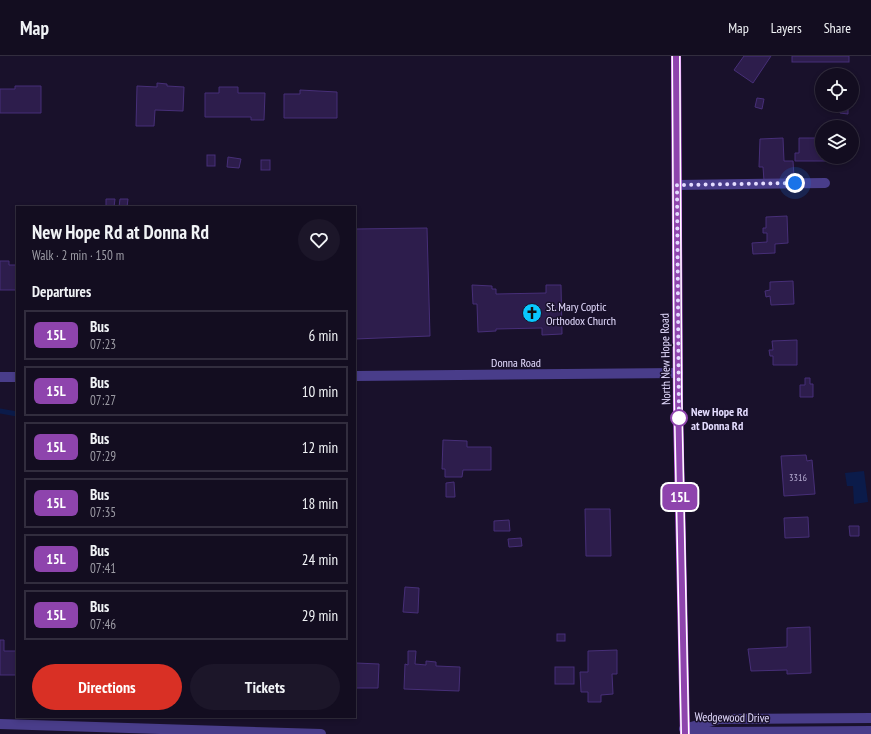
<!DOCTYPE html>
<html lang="en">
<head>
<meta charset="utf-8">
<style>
	:root { --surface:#130d20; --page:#1c1629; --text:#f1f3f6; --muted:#9d9ca5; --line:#322d3e; --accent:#d93025 }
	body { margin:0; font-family:"PT Sans Narrow",sans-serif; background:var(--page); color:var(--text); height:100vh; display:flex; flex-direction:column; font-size:15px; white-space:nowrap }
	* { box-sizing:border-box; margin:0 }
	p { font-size:13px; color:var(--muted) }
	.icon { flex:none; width:22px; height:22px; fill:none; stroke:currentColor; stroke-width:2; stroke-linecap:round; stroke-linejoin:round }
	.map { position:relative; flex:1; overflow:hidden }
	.side { position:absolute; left:16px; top:150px; width:340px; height:512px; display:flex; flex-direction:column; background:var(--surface); border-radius:0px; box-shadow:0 2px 6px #0003,0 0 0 1px var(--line) }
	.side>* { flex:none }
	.badge { padding:0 8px; border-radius:6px; font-size:14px; line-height:26px }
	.buttons { position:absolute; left:815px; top:12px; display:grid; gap:8px }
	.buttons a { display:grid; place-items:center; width:44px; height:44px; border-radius:50%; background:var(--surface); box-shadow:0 2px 6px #0003,0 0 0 1px var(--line); font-size:20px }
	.you { position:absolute; width:20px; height:20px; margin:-10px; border:3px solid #fff; border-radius:50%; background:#1a73e8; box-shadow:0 0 0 6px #1a73e833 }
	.map>.badge { position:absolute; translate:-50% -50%; box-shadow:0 0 0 2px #fff }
	h2 { padding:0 16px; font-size:15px; line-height:36px }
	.round { display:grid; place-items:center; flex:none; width:42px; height:42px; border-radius:21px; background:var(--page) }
	.headline { display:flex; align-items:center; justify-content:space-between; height:68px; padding:0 16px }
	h1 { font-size:19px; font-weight:600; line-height:30px }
	.button { display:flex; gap:8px; margin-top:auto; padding:8px 16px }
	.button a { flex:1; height:46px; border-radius:24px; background:var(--accent); color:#fff; font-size:16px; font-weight:600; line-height:46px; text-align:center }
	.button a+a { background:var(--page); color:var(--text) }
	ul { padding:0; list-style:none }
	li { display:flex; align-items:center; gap:12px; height:50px; margin:0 8px 6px; padding:0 8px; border:2px solid var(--line); border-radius:0px }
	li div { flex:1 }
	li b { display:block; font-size:15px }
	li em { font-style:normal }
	li .badge { min-width:44px; font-weight:700; text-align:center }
	header { display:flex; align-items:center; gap:24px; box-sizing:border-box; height:56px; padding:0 20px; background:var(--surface); border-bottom:1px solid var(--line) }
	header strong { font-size:19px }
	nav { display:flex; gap:22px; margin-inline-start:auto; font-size:14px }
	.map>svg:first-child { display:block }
</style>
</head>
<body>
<header>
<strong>Map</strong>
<nav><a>Map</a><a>Layers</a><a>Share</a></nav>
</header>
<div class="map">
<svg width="871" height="678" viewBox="0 0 871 678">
	<rect width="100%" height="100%" fill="#19112b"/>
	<!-- water -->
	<polygon fill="#0b1b4a" points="864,415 868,446 854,448 853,430 847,430 845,417"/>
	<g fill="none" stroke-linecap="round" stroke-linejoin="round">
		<!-- stream -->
		<polyline stroke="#0b1b4a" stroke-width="5" points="0,355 17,358"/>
	</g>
	<!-- building -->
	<g fill="#2d1d4c" stroke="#472f78">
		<polygon points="744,0 771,0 753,27 734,14"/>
		<rect x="792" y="0" width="57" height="6"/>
		<polygon points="157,27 167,28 167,30 184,31 183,55 155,54 154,70 136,70 137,30 157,31"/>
		<polygon points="15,30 41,30 41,57 0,57 0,33 15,33"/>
		<polygon points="219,31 238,31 238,37 265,37 264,64 251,64 251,61 205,61 205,37 219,37"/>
		<polygon points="300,34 337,36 337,62 284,62 284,38 300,38"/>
		<polygon points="757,42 764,43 762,53 755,51"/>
		<polygon points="840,49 848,49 848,58 840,57"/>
		<polygon points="783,82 784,105 793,105 794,121 785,121 786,125 764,125 763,111 759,111 760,83"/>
		<polygon points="799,82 822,82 822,101 834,101 834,105 795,105 795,97 799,97"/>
		<rect x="207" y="99" width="8" height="11"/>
		<polygon points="228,101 241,103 239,112 227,111"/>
		<rect x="261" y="104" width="9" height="10"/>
		<polygon points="106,143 115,143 114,151 106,151"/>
		<polygon points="120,143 128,143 127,151 119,151"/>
		<polygon points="787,160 788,187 775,188 775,197 753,198 752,187 767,186 767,177 763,177 763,172 766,172 766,161"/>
		<polygon points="427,172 430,280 355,283 355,173"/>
		<polygon points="0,205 9,205 9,209 17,209 17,234 0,234"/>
		<polygon points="793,225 794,248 771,249 770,240 766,241 765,235 770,234 770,226"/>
		<polygon points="472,229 492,230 492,233 496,233 496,238 546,237 546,229 561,229 562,278 542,279 542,272 496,273 496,275 478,276 477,248 473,248"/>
		<polygon points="797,284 797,309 773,309 773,300 770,300 769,294 773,294 772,285"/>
		<polygon points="805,322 810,322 810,328 813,328 813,341 800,341 800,329 805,329"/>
		<polygon points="443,384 467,385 467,391 491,391 491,414 463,414 462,421 445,421 445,413 442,413"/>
		<polygon points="806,399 807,405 812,404 815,438 784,440 781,400"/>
		<polygon points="16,417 17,417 16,441"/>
		<polygon points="454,426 455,441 446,441 446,427"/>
		<polygon points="585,453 610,453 611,500 586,500"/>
		<polygon points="808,461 809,481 785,482 784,462"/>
		<polygon points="509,464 510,475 494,475 494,465"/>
		<polygon points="849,470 859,470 859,480 850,480"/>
		<polygon points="521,482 522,490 509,491 508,483"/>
		<polygon points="405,531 419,532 418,557 403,556"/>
		<polygon points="810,571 811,617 787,618 787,614 751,615 748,593 787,591 787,572"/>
		<rect x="557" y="578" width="8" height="7"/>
		<polygon points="0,584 4,584 4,595 17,595 17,619 0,619"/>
		<polygon points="617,594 617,618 612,618 613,638 601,639 601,646 588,646 588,636 581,636 580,616 588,616 588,595"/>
		<polygon points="408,595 416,595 415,608 426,609 426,605 436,606 436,610 460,611 459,635 404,633 405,608 408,609"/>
		<polygon points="355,603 356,607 379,608 378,632 355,632"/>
		<rect x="555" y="611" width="19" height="17"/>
	</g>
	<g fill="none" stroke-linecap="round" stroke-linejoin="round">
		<!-- minor -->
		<g stroke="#493d8a" stroke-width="10">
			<polyline points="677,129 825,127"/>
			<polyline points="355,320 678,317"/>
			<polyline points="0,321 17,321"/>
			<polyline points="0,668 321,678"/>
			<polyline points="684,673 719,663 871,662"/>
			<polyline points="688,674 715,676 871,675"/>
		</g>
		<!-- major -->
		<polyline stroke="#d763fe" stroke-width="10" points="676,0 678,353 685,678"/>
	</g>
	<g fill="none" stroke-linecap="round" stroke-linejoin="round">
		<!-- line casing -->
		<g stroke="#fff" stroke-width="9">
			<polyline id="line" points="676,0 678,341 685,678"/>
		</g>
		<!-- line -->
		<use href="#line" stroke="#8e44ad" stroke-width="6"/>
		<!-- walk -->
		<polyline stroke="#e4dcff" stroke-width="4" stroke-dasharray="0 7.2" points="679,362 679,368 677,129 795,127"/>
	</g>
	<!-- icons -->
	<defs>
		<g id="church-disc" transform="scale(1)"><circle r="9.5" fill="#09c8fe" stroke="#19112b"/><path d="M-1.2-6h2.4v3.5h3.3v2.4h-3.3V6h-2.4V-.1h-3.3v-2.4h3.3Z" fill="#111"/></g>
	</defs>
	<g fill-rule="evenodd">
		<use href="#church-disc" x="532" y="257"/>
	</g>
	<!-- markers -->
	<circle fill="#fff" stroke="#8e44ad" stroke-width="2" cx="679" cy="362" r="8"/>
	<g text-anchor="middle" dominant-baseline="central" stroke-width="3" stroke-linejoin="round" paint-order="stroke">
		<!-- number labels -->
		<g font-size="10" fill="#b6acd2">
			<text x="798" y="421">3316</text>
		</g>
		<!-- poi labels -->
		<g font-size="12" fill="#e4dcff" stroke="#19112b" text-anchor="start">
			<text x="546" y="250">St. Mary Coptic<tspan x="546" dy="14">Orthodox Church</tspan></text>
		</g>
		<!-- street labels -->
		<g font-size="12" fill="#e4dcff" stroke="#19112b">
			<text transform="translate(665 303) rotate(-91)">North New Hope Road</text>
			<text x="516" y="306">Donna Road</text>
			<text transform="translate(732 661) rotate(1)">Wedgewood Drive</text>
		</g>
		<!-- stop labels -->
		<g font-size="12" font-weight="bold" fill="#e4dcff" stroke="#19112b" text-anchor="start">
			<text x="691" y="355">New Hope Rd<tspan x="691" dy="14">at Donna Rd</tspan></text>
		</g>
	</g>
</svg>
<div class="buttons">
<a><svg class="icon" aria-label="locate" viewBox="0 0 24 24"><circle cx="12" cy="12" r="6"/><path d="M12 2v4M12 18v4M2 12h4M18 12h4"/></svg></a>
<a><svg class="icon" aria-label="layers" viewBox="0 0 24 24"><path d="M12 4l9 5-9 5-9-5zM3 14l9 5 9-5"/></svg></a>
</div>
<div class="you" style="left:795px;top:127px"></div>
<b class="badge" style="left:680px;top:441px;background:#8e44ad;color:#fff">15L</b>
<section class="side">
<div class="headline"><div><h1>New Hope Rd at Donna Rd</h1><p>Walk · 2 min · 150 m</p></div><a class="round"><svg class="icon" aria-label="heart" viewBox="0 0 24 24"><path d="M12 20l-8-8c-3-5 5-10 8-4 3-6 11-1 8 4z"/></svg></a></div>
<h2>Departures</h2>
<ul>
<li><span class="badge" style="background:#8e44ad;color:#fff">15L</span><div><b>Bus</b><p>07:23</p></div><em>6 min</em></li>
<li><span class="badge" style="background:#8e44ad;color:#fff">15L</span><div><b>Bus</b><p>07:27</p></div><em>10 min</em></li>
<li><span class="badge" style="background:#8e44ad;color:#fff">15L</span><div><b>Bus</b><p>07:29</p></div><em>12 min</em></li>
<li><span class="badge" style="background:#8e44ad;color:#fff">15L</span><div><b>Bus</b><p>07:35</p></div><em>18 min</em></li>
<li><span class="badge" style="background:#8e44ad;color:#fff">15L</span><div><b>Bus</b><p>07:41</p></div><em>24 min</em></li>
<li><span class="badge" style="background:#8e44ad;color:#fff">15L</span><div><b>Bus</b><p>07:46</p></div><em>29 min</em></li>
</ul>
<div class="button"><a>Directions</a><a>Tickets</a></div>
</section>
</div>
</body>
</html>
